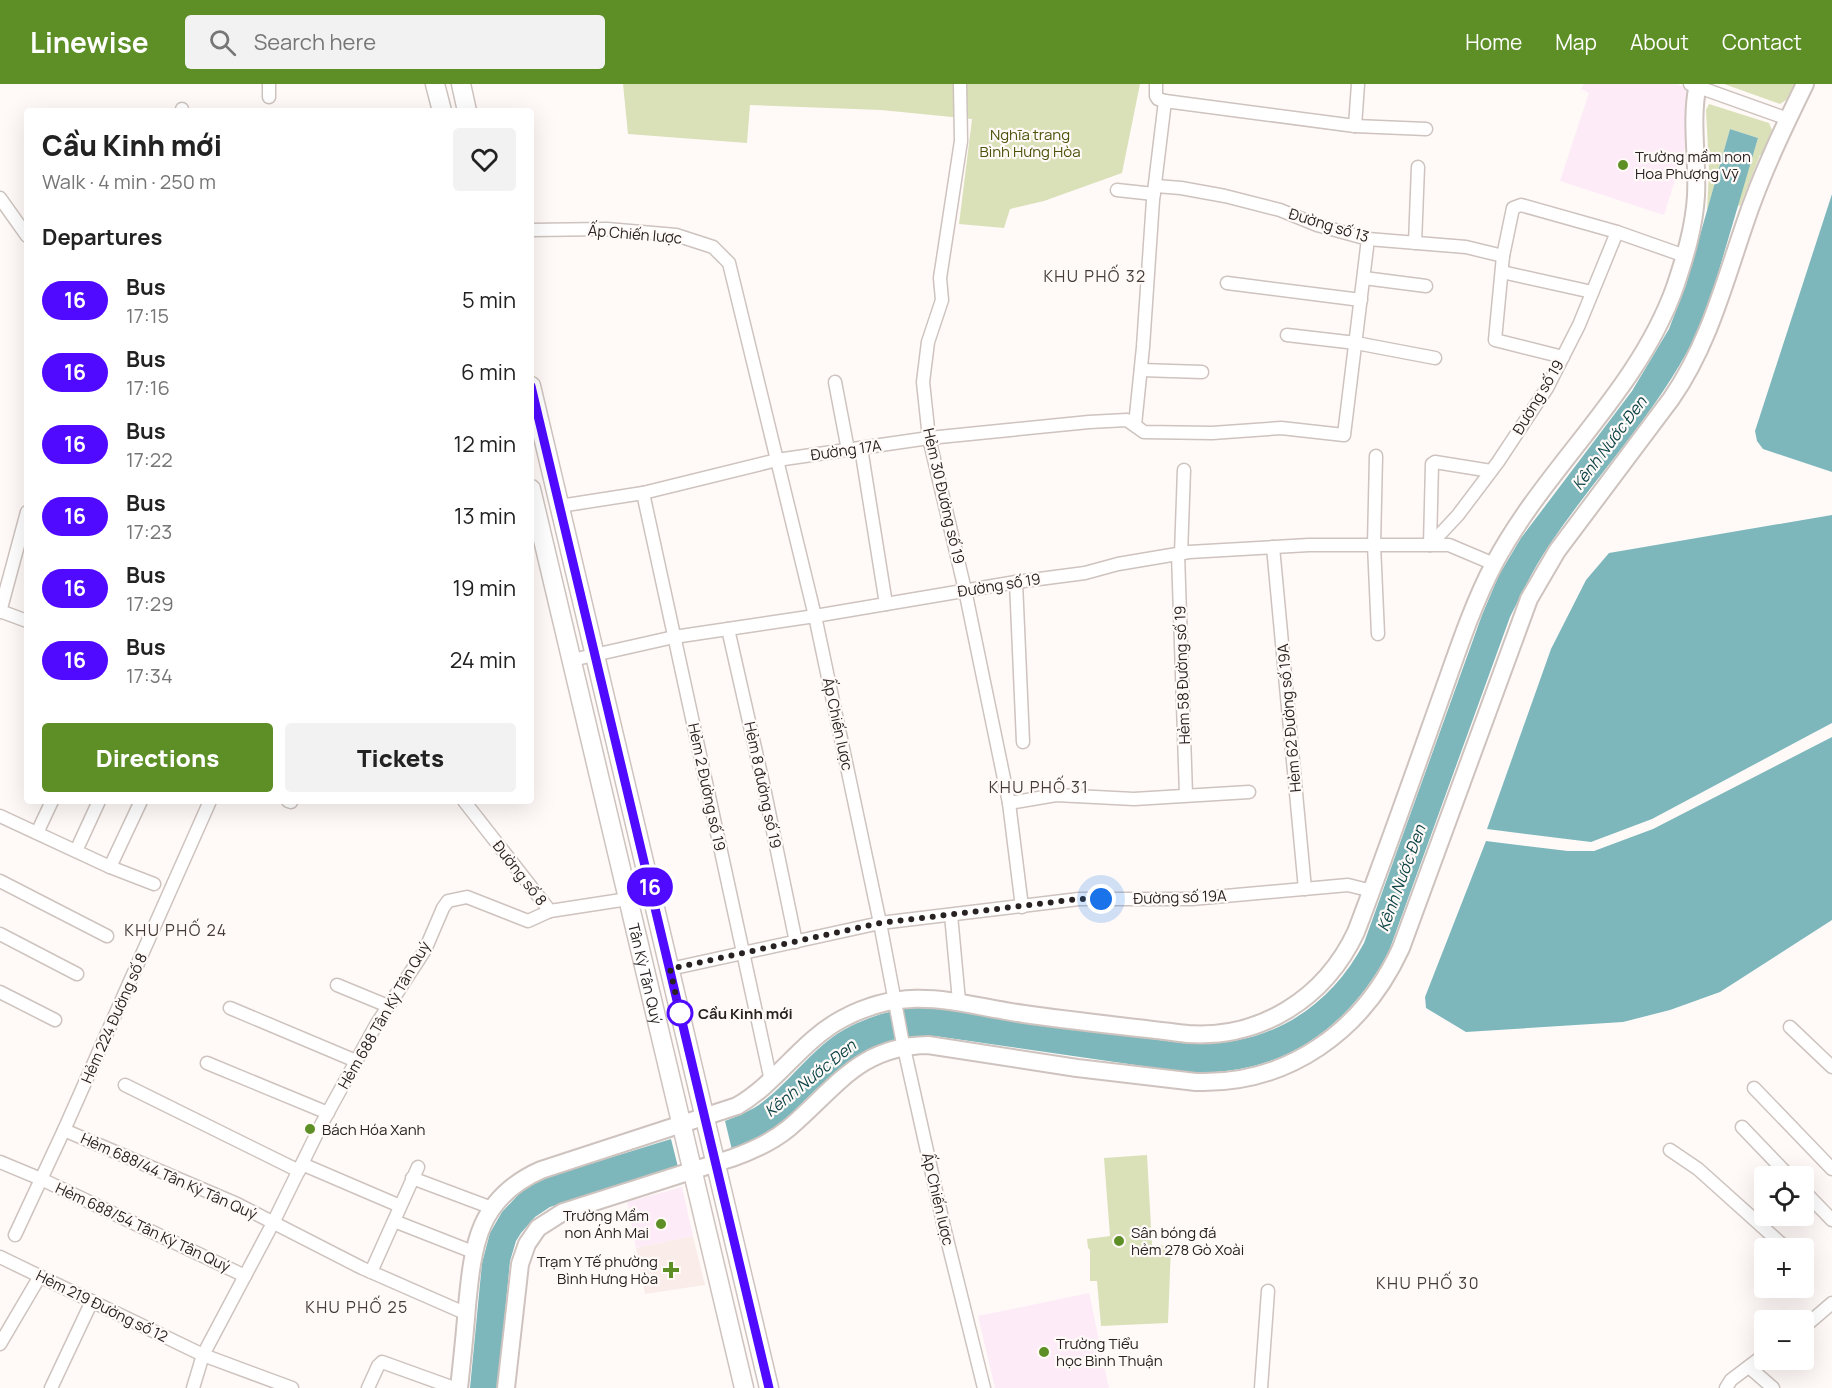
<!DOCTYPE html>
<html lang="en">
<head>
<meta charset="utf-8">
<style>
	:root { --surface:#fff; --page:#f2f2f2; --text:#222; --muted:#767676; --accent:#5d8f26 }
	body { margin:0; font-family:Manrope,sans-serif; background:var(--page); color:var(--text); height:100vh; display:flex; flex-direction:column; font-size:22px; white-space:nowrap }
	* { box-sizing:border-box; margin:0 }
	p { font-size:20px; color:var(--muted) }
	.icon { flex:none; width:33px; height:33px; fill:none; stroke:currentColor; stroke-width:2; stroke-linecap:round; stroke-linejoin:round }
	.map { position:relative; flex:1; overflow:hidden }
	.panel { position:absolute; left:24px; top:24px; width:510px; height:696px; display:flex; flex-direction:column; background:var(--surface); border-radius:6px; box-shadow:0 6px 24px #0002 }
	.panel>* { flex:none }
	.badge { padding:0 12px; border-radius:20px; font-size:21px; line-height:39px }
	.tools { position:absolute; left:1754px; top:1082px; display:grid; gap:12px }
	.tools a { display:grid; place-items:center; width:60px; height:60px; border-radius:6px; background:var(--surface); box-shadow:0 6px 24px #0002; font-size:30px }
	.you { position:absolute; width:30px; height:30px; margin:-15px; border:4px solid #fff; border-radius:50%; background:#1a73e8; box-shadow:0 0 0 9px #1a73e833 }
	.map>.badge { position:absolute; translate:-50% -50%; box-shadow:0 0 0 3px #fff }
	h2 { padding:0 18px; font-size:22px; line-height:54px }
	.round { display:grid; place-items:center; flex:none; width:63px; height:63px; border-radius:6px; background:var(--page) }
	.overview { display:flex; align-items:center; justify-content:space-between; height:102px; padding:0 18px }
	h1 { font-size:28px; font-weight:800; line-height:45px }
	.action { display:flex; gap:12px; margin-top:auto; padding:12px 18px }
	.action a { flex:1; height:69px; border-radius:6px; background:var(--accent); color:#fff; font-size:24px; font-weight:800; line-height:69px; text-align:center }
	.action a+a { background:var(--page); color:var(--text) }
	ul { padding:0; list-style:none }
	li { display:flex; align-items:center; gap:18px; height:72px; padding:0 18px }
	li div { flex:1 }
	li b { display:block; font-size:22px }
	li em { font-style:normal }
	li .badge { min-width:66px; font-weight:700; text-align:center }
	header { display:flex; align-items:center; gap:36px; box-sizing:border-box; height:84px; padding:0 30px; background:var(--accent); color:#fff }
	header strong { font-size:28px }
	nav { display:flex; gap:33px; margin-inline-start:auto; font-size:21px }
	.search { width:420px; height:54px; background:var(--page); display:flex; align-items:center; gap:15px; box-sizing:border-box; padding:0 21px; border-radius:6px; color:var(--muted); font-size:22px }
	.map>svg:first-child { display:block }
</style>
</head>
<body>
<header>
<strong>Linewise</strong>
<div class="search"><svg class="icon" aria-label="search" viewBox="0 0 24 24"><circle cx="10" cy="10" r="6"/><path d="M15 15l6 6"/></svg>Search here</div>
<nav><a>Home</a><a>Map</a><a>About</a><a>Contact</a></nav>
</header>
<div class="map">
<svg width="1832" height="1304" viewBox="0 0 1832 1304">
	<rect width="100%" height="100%" fill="#fffaf8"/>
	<!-- built -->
	<polygon fill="#faede9" points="693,1152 705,1201 645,1210 636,1164"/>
	<!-- education -->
	<g fill="#fdecf7">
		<polygon points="1584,0 1676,0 1687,4 1685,64 1664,131 1560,97 1589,9 1581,5"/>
		<polygon points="682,1103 693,1152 636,1164 627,1118"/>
		<polygon points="1089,1209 1109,1304 995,1304 978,1232"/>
	</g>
	<!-- green -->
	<g fill="#dae1b8">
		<polygon points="623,0 1140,0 1122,89 1044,117 1010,125 1004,144 959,140 972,35 881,26 750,21 747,59 628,50"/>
		<polygon points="1724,0 1795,0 1786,16 1780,20"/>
		<polygon points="1709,20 1769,39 1772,46 1762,71 1760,71 1740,122 1737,121 1758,54 1730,45 1707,127 1709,85 1706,26"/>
		<polygon points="1147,1071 1152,1161 1171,1162 1168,1239 1101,1242 1097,1197 1090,1197 1090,1166 1088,1164 1087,1155 1110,1152 1104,1074"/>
	</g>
	<!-- water -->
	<g fill="#7db7bb">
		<path d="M1730,45L1758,54L1707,227C1669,317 1606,378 1552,457C1535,481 1523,507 1510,533L1389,867C1346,950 1272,997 1177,987L935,952C872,951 846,977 804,1017C792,1029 780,1041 765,1050C755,1057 743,1061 732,1066L725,1037C735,1033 745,1029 754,1024C790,1001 812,961 851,942C871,932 895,925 917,923C951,921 987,932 1021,937C1078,947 1135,953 1193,960C1268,962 1329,925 1364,859L1482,531L1499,491L1521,454L1632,307L1669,245L1686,201Z"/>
		<polygon points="1832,110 1832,388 1763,365 1757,357 1755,347"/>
		<polygon points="1832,431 1832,639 1652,735 1591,758 1487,745 1551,565 1586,496 1609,469"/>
		<polygon points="1832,653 1832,836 1720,908 1670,926 1623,938 1466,948 1426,924 1425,913 1486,757 1568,767 1594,767 1653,745"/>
		<polygon points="671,1055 678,1083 550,1123 535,1133 521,1149 516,1157 510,1177 498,1304 470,1304 482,1179 490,1149 502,1128 520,1109 541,1095"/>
	</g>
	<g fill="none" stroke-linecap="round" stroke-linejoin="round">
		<!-- minor casing -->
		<g stroke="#cec3be" stroke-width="15">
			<g id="minor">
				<polyline points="960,0 961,57 940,194 942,216 928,258 923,298 929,354 965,506 1009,719 1022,823"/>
				<polyline points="1156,0 1156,12 1158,15 1165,17"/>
				<polyline points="1690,0 1788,35"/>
				<polyline points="269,13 269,0"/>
				<polyline points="182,27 182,25"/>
				<polyline points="1355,42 1358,0"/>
				<polyline points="1156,102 1181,104 1225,112 1280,126 1317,141 1368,155 1466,163 1503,172"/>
				<polyline points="1117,106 1154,110"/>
				<polyline points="0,114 27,152"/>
				<polyline points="531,146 607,145 676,151 713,163 729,179 815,532 880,839 902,955 944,1143 984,1304"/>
				<polyline points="1415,159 1418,83"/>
				<polyline points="1502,188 1592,208"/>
				<polyline points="1364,194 1426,202"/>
				<polyline points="1227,199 1361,216"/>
				<polyline points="1287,251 1356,259 1435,274"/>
				<polyline points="1563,273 1495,256 1503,172 1513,124 1521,121 1617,148 1685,172"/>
				<polyline points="1141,286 1202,288"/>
				<polyline points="835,298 848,366"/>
				<polyline points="1135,341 1143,263 1153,116 1165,17 1355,42 1426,45"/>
				<polyline points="861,364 886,520"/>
				<polyline points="1376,372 1374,461 1378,550"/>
				<polyline points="643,409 771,997"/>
				<polyline points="560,422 643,409 777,376 929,354 1089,338 1127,336 1144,348 1212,349 1281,344 1344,351 1368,155"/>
				<polyline points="1430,461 1458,431 1498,378 1547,304 1579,241 1617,148"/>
				<polyline points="1430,461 1432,380 1435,378 1491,387"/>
				<polyline points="1273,463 1305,805"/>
				<polyline points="1178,470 1186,711"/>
				<polyline points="1181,470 1184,386"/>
				<polyline points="1016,498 1023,658"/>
				<polyline points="0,527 27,537"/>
				<polyline points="0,528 27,428"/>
				<polyline points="728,545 763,699 796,858"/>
				<polyline points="572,576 674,553 815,532 1016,498 1085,489 1118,480 1189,468 1309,461 1449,461 1494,480"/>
				<polyline points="288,717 291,718"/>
				<polyline points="464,717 550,827 628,815"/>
				<polyline points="1009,719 1056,711 1134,715 1249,708"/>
				<polyline points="0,732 110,783 154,800"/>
				<polyline points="37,749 52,717"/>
				<polyline points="76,767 99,717"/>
				<polyline points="110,783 141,717"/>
				<polyline points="0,797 107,852"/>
				<polyline points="951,831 959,917"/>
				<polyline points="0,850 77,890"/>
				<polyline points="670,885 880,839 1079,815 1192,815 1348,801 1372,807"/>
				<polyline points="337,901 388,922"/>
				<polyline points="0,908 55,936"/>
				<polyline points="230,924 356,977"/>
				<polyline points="1790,943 1832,983"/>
				<polyline points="207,979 328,1029"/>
				<polyline points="125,1001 299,1087"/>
				<polyline points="1754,1004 1832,1085"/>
				<polyline points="1742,1043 1789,1092"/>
				<polyline points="64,1046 237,1120 362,1184 467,1230"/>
				<polyline points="1670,1066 1698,1085 1786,1164"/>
				<polyline points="0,1078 41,1095 245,1192"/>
				<polyline points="302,1080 400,1122"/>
				<polyline points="412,1094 492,1124"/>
				<polyline points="1803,1106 1832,1136"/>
				<polyline points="394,1137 473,1168"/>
				<polyline points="15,1151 64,1046 210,717"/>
				<polyline points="0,1173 203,1271 292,1304"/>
				<polyline points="371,1188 418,1083"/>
				<polyline points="1777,1206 1779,1203"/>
				<polyline points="1803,1244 1832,1219"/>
				<polyline points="0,1260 40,1192"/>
				<polyline points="1749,1283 1773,1304"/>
				<polyline points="51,1304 92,1217"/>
				<polyline points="193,1304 203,1271 273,1139 321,1041 376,941 425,866 443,824 448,817 467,813 528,837 550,827"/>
				<polyline points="368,1304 378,1282 382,1278 454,1304"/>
				<polyline points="1261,1304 1268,1207"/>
				<polyline points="1726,1304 1731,1296 1764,1271"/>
			</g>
		</g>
		<!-- tertiary casing -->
		<g stroke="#cec3be" stroke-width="20">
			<g id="tertiary">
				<path d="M459,1304C462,1277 465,1249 467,1222C473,1160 478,1114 541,1086L737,1022C777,999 801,957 842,935C909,899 956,920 1024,930C1079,938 1133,943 1188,950C1261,955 1325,914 1356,848C1385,772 1412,695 1439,619C1456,572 1471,524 1494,480C1546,382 1637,309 1675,203C1685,173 1694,144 1696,112C1698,75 1690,36 1698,0"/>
				<path d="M506,1304L520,1180L527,1160L538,1144L563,1128L732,1074C752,1067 772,1058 789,1044C836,1004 859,962 928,961L1077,984L1196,998C1288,1001 1363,947 1401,864L1529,515L1557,467L1671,315C1708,262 1724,200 1745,139C1761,91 1783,45 1805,0"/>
			</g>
		</g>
		<!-- secondary casing -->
		<g stroke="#cec3be" stroke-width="21">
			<g id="secondary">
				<polyline points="435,0 442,27"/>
				<polyline points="461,0 467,27"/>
				<polyline points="531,302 769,1304"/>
				<path id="s1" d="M531,405L744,1304"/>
			</g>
		</g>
		<!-- minor -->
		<use href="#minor" stroke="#fff" stroke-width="12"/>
		<!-- tertiary -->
		<use href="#tertiary" stroke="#fff" stroke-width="16"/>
		<!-- secondary -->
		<use href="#secondary" stroke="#fff" stroke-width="18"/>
	</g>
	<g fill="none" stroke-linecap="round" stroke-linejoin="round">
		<!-- line casing -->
		<g stroke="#fff" stroke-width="14">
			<polyline id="line" points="531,302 769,1304"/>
		</g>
		<!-- line -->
		<use href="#line" stroke="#4f0aff" stroke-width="9"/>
		<!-- walk -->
		<polyline stroke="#282322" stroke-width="6" stroke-dasharray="0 10.8" points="680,929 670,885 880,839 1079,815 1101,815"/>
	</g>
	<!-- markers -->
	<g fill="#5d8f26" stroke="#fffaf8" stroke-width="2">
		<circle cx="1623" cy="81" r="6"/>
		<circle cx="310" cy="1045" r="6"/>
		<circle cx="661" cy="1140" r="6"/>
		<circle cx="1119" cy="1157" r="6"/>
		<path d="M668 1177h6v6h6v6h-6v6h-6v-6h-6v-6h6z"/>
		<circle cx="1044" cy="1268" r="6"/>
	</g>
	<circle fill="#fff" stroke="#4f0aff" stroke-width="3" cx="680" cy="929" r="12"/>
	<g text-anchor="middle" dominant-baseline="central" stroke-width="4.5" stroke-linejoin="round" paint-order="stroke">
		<!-- park labels -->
		<g font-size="15" fill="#4b5209" stroke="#fffaf8">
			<text x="1030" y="50">Nghĩa trang<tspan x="1030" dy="17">Bình Hưng Hòa</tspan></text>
		</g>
		<!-- poi labels -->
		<g font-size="15" fill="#282322" stroke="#fffaf8" text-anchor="start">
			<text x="1635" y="72">Trường mầm non<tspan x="1635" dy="17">Hoa Phượng Vỹ</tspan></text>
			<text x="322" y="1045">Bách Hóa Xanh</text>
			<text x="649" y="1131" text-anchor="end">Trường Mầm<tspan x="649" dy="17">non Ánh Mai</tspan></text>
			<text x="1131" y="1148">Sân bóng đá<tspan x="1131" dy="17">hẻm 278 Gò Xoài</tspan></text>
			<text x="658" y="1177" text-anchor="end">Trạm Y Tế phường<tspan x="658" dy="17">Bình Hưng Hòa</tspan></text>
			<text x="1056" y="1259">Trường Tiểu<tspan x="1056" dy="17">học Bình Thuận</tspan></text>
		</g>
		<!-- street labels -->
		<g font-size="15" fill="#282322" stroke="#fffaf8">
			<text transform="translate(1329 141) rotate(17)">Đường số 13</text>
			<text transform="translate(635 150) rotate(5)">Ấp Chiến lược</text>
			<text transform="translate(1538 313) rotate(-59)">Đường số 19</text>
			<text transform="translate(846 366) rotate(-8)">Đường 17A</text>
			<text transform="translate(944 412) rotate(77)">Hẻm 30 Đường số 19</text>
			<text transform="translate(999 501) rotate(-9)">Đường số 19</text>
			<text transform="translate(1182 591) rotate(-92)">Hẻm 58 Đường số 19</text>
			<text transform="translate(1289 634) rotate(-95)">Hẻm 62 Đường số 19A</text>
			<text transform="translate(838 640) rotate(78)">Ấp Chiến lược</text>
			<text transform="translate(763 701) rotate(78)">Hẻm 8 đường số 19</text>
			<text transform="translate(707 703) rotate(78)">Hẻm 2 Đường số 19</text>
			<text transform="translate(520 789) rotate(52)">Đường số 8</text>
			<text transform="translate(1180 813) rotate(-2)">Đường số 19A</text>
			<text stroke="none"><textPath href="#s1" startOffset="498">Tân Kỳ Tân Quý</textPath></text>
			<text transform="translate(384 931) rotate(-60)">Hẻm 688 Tân Kỳ Tân Quý</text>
			<text transform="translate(114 934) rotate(-66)">Hẻm 224 Đường số 8</text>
			<text transform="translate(169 1092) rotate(24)">Hẻm 688/44 Tân Kỳ Tân Quý</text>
			<text transform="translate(938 1115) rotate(77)">Ấp Chiến lược</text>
			<text transform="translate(143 1143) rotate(25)">Hẻm 688/54 Tân Kỳ Tân Quý</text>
			<text transform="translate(102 1222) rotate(26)">Hẻm 219 Đường số 12</text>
		</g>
		<!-- stop labels -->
		<g font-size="15" font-weight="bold" fill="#282322" stroke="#fffaf8" text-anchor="start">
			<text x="698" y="929">Cầu Kinh mới</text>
		</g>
		<!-- neighbourhood labels -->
		<g font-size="16" letter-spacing="1.5" fill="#453c38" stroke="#fffaf8">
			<text x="1095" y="192">KHU PHỐ 32</text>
			<text x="1039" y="703">KHU PHỐ 31</text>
			<text x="176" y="846">KHU PHỐ 24</text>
			<text x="1428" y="1199">KHU PHỐ 30</text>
			<text x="357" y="1223">KHU PHỐ 25</text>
		</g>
		<!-- water labels -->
		<g font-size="16" font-style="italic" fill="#0e4548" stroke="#fffaf8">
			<text transform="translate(1609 359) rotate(-53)">Kênh Nước Đen</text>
			<text transform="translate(1401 794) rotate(-70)">Kênh Nước Đen</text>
			<text transform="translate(810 994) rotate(-39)">Kênh Nước Đen</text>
		</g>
	</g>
</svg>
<div class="tools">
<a><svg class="icon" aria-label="locate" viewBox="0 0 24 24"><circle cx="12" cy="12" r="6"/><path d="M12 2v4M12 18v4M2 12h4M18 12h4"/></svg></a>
<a>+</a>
<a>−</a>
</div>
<div class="you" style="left:1101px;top:815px"></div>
<b class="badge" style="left:650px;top:803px;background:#4f0aff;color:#fff">16</b>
<section class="panel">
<div class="overview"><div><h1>Cầu Kinh mới</h1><p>Walk · 4 min · 250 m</p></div><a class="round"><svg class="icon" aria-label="heart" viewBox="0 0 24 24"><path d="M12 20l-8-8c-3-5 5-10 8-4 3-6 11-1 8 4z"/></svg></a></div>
<h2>Departures</h2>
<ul>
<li><span class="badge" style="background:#4f0aff;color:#fff">16</span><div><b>Bus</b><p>17:15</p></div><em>5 min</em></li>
<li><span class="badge" style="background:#4f0aff;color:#fff">16</span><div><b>Bus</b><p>17:16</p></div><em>6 min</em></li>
<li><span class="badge" style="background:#4f0aff;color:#fff">16</span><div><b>Bus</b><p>17:22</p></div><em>12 min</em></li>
<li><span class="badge" style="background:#4f0aff;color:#fff">16</span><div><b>Bus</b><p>17:23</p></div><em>13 min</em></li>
<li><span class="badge" style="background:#4f0aff;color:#fff">16</span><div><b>Bus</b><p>17:29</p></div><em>19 min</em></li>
<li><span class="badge" style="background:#4f0aff;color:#fff">16</span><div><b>Bus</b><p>17:34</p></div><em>24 min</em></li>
</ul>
<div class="action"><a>Directions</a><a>Tickets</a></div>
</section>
</div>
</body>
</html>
